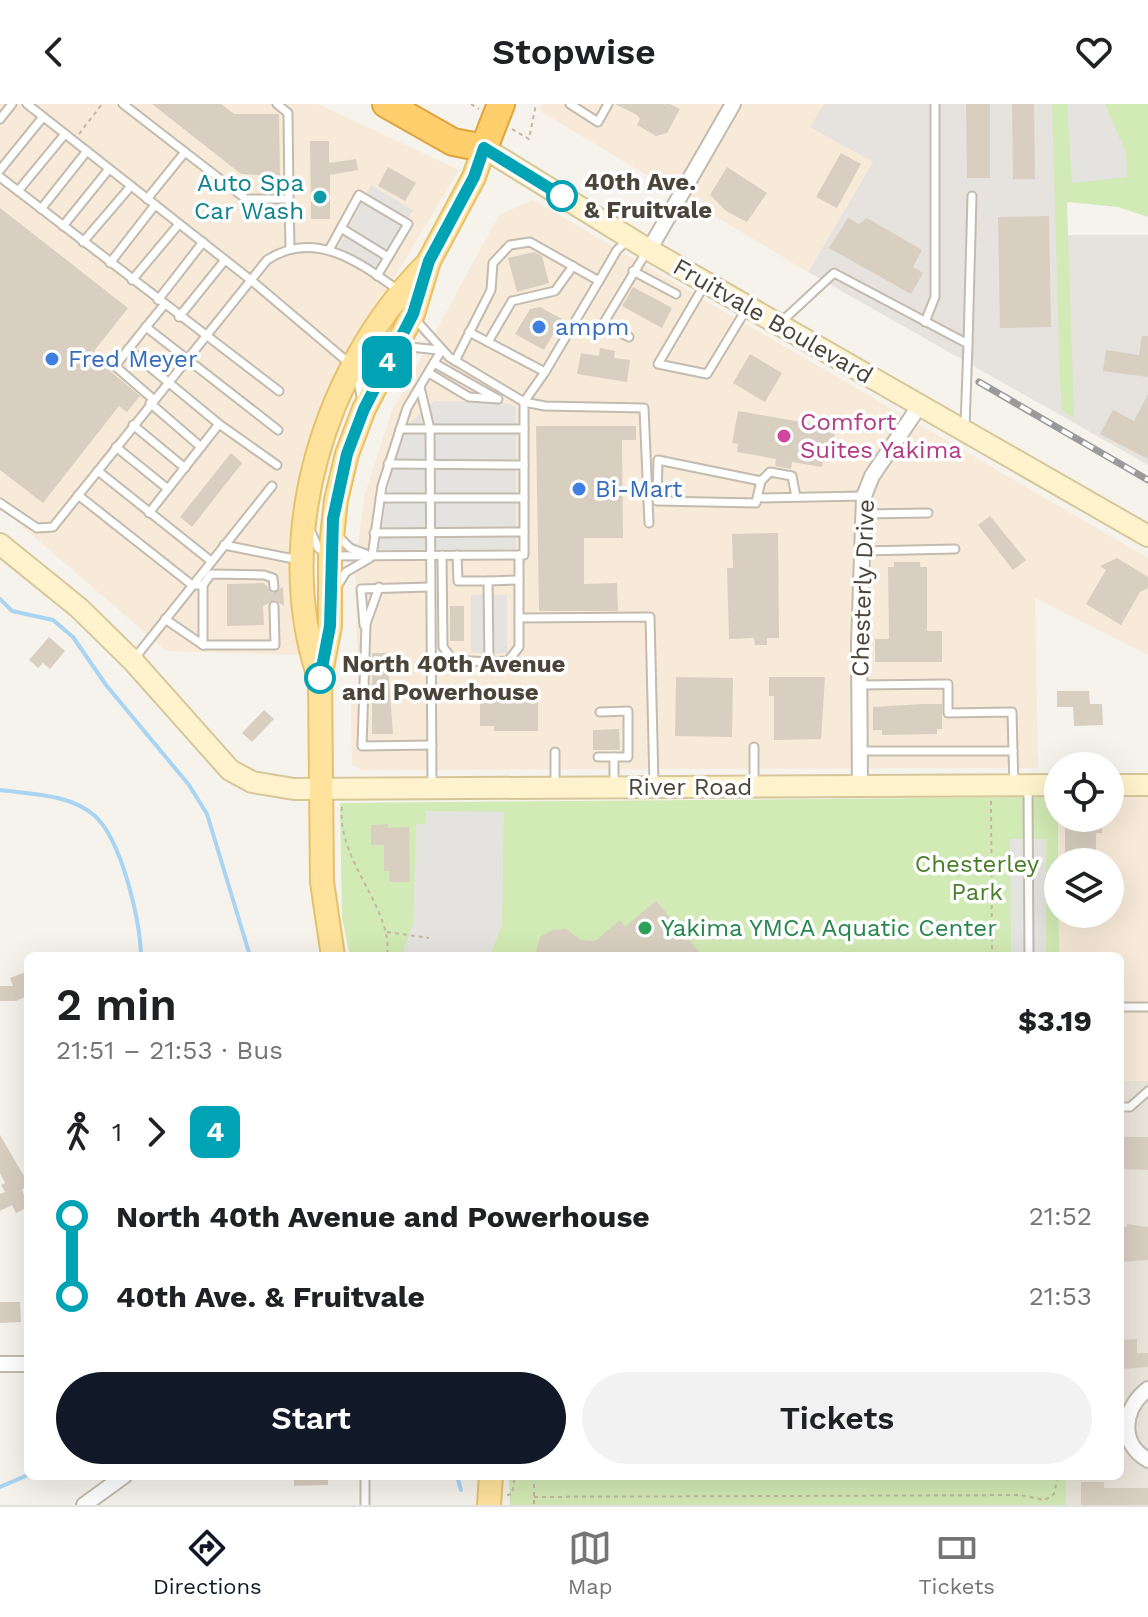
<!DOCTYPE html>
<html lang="en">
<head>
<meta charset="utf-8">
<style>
	:root { --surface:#fff; --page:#f2f2f2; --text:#202124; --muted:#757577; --line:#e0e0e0; --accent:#111827 }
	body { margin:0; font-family:"Work Sans",sans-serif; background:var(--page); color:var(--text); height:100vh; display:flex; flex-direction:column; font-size:30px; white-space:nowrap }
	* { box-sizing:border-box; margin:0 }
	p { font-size:26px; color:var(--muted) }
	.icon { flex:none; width:44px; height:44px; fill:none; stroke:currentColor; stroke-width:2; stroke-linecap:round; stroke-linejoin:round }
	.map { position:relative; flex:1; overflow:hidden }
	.panel { position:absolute; left:24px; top:848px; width:1100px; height:528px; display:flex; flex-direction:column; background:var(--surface); border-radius:12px; box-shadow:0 8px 32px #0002 }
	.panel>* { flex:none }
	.badge { padding:0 16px; border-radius:12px; font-size:28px; line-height:52px }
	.fabs { position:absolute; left:1044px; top:648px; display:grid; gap:16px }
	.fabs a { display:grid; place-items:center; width:80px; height:80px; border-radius:50%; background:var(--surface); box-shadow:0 8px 32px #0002; font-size:40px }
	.map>.badge { position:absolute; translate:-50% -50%; box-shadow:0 0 0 4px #fff }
	.legs { display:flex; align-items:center; gap:12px; height:88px; padding:0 32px; font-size:26px }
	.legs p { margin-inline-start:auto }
	.overview { display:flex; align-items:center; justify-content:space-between; height:136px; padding:0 32px }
	h1 { font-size:44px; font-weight:600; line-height:60px }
	.primary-button { display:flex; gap:16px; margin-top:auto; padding:16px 32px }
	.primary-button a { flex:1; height:92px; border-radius:48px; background:var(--accent); color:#fff; font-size:32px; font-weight:600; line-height:92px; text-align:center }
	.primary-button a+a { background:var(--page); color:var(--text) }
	ul { padding:0 32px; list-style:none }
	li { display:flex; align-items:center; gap:28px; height:80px; font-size:30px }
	li i { display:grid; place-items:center; width:12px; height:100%; margin:0 10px; background:currentColor }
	li i::after { content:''; width:20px; height:20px; margin:-10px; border:6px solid; border-radius:50%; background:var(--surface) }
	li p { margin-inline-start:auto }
	li:first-child i { background:linear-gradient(#0000 50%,currentColor 0) }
	li:last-child i { background:linear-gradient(currentColor 50%,#0000 0) }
	header { display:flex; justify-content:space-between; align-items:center; height:104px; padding:0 32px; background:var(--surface); font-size:36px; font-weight:600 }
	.menu { display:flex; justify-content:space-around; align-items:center; height:112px; border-top:2px solid var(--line); background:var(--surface); font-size:22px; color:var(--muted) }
	.menu a { display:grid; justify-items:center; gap:4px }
	.menu .active { color:var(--accent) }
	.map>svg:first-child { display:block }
</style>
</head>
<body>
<header><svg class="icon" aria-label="back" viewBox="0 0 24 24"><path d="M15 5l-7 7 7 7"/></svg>Stopwise<svg class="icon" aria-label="heart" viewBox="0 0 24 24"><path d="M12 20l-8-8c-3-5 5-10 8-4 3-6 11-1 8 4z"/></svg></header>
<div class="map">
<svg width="1148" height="1401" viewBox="0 0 1148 1401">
	<rect width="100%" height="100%" fill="#f6f3ec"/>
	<!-- residential -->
	<polygon fill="#eae5da" points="1120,977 1148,977 1148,1401 1066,1401 1066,1372 1120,1372"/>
	<!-- commercial -->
	<g fill="#f7ead8">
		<polygon points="0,0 318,0 459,66 339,265 310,358 295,453 299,551 166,547 0,403"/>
		<polygon points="541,0 824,0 811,23 873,58 808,168 540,7"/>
		<polygon points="533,96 1148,454 1148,551 1035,494 1038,664 362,666 352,661 351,602 358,581 355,459 365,390 391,309 499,111"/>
		<polygon points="1110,692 1148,692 1148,977 1120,977 1120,852 1059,852 1059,810 1110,810 1110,758 1059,758 1059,714 1110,714"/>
	</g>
	<!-- industrial -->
	<polygon fill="#e6e2dd" points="824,0 1056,0 1057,131 1148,131 1148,361 808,168 873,58 810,23"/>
	<!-- green -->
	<g fill="#d2eab5">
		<polygon points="1052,0 1148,0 1148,113 1118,103 1067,98 1074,314 1062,306 1060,278"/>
		<polygon points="1058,693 1059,852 350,852 342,814 340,699"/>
		<polygon points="509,1372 1066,1372 1066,1401 510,1401"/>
	</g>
	<!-- parking -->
	<g fill="#e5e3e0">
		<polygon points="1067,0 1105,0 1126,49 1127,73 1072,79"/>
		<polygon points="371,81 413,106 377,166 339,143"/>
		<polygon points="435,297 499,298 516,302 516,445 378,446 391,370 408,320"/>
		<rect x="471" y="491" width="36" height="58"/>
		<polygon points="426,707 504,708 502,821 490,852 401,852 413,821 416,720 425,720"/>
		<polygon points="1010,735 1046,735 1046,852 1011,852"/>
	</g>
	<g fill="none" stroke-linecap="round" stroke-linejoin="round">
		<!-- stream -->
		<g stroke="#a9d4f2" stroke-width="4">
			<polyline points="0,495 12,507 53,516 73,533 106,581 189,681 207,710 250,852"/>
			<path d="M0,686C30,690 71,690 95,712C122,737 140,816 141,852"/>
			<polyline points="457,1372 461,1386"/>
			<polyline points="0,1383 28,1371"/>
		</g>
	</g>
	<!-- building -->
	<g fill="#d8cfc1">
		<polygon points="152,0 221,0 234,10 279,10 280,72 241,70"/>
		<polygon points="615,0 670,0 680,5 667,29 656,32 637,21 640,15 637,11"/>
		<polygon points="966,0 990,0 990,74 967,74"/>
		<polygon points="1012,0 1034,0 1035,75 1013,75"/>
		<polygon points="310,37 329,37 329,59 356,55 358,66 330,71 330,115 311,115"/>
		<polygon points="841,49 861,60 837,104 816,93"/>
		<polygon points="388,63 416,79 405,97 378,82"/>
		<polygon points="727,63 767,89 747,118 726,107 710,91"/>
		<polygon points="0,104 128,204 94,247 109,259 110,267 140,292 127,308 119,302 43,399 0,366"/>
		<polygon points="1049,112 1051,223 1000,224 998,113"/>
		<polygon points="848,114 859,120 867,114 922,146 913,163 923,169 911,190 829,144"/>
		<polygon points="534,148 542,152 549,179 517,188 508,154"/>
		<polygon points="633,183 672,204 662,224 622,202"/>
		<polygon points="540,203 562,215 544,246 515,230 530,205"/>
		<polygon points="1142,232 1148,232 1148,273 1103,267 1106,246 1139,251"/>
		<polygon points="600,244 615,247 614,254 630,256 627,278 577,270 581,249 599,252"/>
		<polygon points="750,250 782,269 765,298 733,279"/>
		<polygon points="1148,290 1148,355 1100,330 1113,306 1134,317"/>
		<polygon points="738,307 836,324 829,358 823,357 822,363 792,358 791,365 775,362 776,355 737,348 738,340 732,339"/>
		<polygon points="536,322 636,322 636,336 622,336 623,434 584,434 584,480 617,479 618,507 539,507"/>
		<polygon points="231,349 242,359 192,423 180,413"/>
		<polygon points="990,412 1026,456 1013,466 978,421"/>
		<polygon points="778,429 779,534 767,534 767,541 755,541 754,534 729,535 727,464 733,464 732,430"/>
		<polygon points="1117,454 1148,473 1148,484 1140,488 1121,521 1086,500 1106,466 1100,462"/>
		<polygon points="894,458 920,458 920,463 927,463 927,527 942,527 942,558 875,558 875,535 889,535 888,463 894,463"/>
		<polygon points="264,479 272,489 283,483 284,502 275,496 263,502 264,521 227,522 227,480"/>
		<rect x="450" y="502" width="14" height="35"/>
		<polygon points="49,533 65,547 50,565 43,559 38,564 29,556"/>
		<polygon points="372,549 387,549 393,630 372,630"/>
		<polygon points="676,573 733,574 732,633 675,632"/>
		<polygon points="769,573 825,573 821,635 774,636 774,592 769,592"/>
		<polygon points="1057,587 1089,587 1090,600 1102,600 1103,621 1074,622 1073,603 1057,603"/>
		<polygon points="480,591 538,592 538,627 494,627 494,622 480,622"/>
		<polygon points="922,600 942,600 942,625 937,625 937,630 882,631 882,626 873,626 873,603"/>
		<polygon points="264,606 274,615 252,638 242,629"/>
		<polygon points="619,625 620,646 593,646 593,626"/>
		<polygon points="1065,714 1102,714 1102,729 1096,729 1096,758 1065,758"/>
		<polygon points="388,720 388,724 409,723 410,778 390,778 389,767 384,767 384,741 371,741 371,721"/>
		<polygon points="656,797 703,852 535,852 540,833 552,826 566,825 581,836 595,837 620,816 625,823"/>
		<polygon points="28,867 28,892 16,897 0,897 0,882 13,882 10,874"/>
		<polygon points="0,1031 28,1079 22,1086 28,1103 16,1109 12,1101 0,1107 0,1090 5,1088 1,1081 5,1079 0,1069"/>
		<polygon points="1120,1033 1148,1033 1148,1066 1120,1065"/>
		<polygon points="1127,1120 1148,1123 1148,1156 1120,1158 1120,1123 1127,1123"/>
		<polygon points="0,1198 20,1198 21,1218 0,1219"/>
		<polygon points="1137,1235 1137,1249 1148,1249 1148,1263 1122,1265 1122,1236"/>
		<polygon points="294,1372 328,1372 328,1381 294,1382"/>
		<polygon points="1081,1378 1104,1378 1104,1384 1148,1384 1148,1401 1081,1401"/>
	</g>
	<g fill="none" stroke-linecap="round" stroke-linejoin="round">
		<!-- lane casing -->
		<g stroke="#c2bbae" stroke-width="11">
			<g id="lane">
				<polyline points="27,0 252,177 349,259"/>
				<polyline points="123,0 185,48"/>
				<polyline points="277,0 288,9 289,95"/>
				<polyline points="570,0 598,18 608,0"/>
				<polyline points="0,15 12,0"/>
				<polyline points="0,66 43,13"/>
				<polyline points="0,73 279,287"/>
				<polyline points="18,87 65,30"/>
				<polyline points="147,95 185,48 246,95 289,95 290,143"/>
				<polyline points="41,105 87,47"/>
				<polyline points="63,122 109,65"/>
				<polyline points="341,124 388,153"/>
				<polyline points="83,138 131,82"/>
				<polyline points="329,146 359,91 408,120 377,172"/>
				<polyline points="110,159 155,101"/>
				<polyline points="633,167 676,190"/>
				<polyline points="132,176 179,120"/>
				<polyline points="705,180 658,260 707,270 747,204"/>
				<polyline points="158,196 203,138"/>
				<polyline points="179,213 225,156"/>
				<polyline points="925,218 935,193 935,0"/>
				<polyline points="780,219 834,169 968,240 965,323"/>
				<polyline points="146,223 164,201"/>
				<polyline points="469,228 545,268 599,177"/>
				<polyline points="629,233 603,220 647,147"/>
				<polyline points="488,238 512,197 555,187 573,162"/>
				<polyline points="968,240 972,92"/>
				<polyline points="400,242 439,246"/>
				<polyline points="128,245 219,320"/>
				<polyline points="455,257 491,186 493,159 510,141 530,138 599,177 617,146 629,135"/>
				<polyline points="434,259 496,294"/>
				<polyline points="545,268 524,298 545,302 644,304 649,419"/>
				<polyline points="356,269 362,296"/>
				<polyline points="429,269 469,293 498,295"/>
				<polyline points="420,283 430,325 432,684"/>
				<polyline points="153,295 115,262 146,223 278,326"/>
				<polyline points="150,299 201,343"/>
				<polyline points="133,321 185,364"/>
				<polyline points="400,325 524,325"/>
				<polyline points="116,343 168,385"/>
				<polyline points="388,360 524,361"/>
				<polyline points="98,367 211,457"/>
				<polyline points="761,377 770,368 792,372 796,393"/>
				<polyline points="78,391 192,481 203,481 203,541 275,541 274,502"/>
				<polyline points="380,394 524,394"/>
				<polyline points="757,394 756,399 657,397 658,356 761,377 757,394 864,392"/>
				<path d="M0,399L37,424L53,423L267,156C314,125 358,157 398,186"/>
				<polyline points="149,409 219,320 277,361"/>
				<polyline points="864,410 928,409"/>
				<polyline points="374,429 524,428"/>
				<polyline points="312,430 318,444 330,452 524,451 524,298 449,253 415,215"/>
				<polyline points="337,431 350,444 366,450"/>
				<polyline points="224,441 299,456"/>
				<polyline points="862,447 955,445"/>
				<polyline points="442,451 443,543 453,556 489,558"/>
				<polyline points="457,451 458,477 488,477 489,558 508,557 519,543 519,451"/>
				<polyline points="372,452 382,382 407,304 441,247"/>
				<polyline points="488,477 519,476"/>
				<polyline points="203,481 211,470 264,471 273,474 274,483"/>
				<polyline points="338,481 346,468 370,454"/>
				<polyline points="379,483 366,520 362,642 432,641"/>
				<polyline points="519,514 650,513 654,681"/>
				<polyline points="165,515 203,541"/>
				<polyline points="364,521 361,485 430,483"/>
				<polyline points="134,555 272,382"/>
				<polyline points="859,581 948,580 948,609 1012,608 1013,647"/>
				<polyline points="600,608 628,607 628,653 614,653 614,682"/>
				<polyline points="754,643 754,681"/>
				<polyline points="860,647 1013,647 1014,680"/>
				<polyline points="555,648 555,682"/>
				<polyline points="598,653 614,653"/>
				<polyline points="1028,684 1029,852"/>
				<polyline points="1120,903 1148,903"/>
				<polyline points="1120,1003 1130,1003 1148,987"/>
				<polyline points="365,1372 365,1401"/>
			</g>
		</g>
		<!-- street casing -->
		<g stroke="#c2bbae" stroke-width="18">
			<g id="street">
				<polyline points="649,146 733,0"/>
				<polyline points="860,683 859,541 864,392 872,372 920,301"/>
				<polyline points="0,1260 28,1260"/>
				<path d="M1148,1285C1123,1304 1118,1339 1148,1356"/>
				<polyline points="84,1401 124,1372"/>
			</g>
		</g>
		<!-- secondary casing -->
		<g stroke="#d6c79b" stroke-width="24">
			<g id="secondary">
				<polyline points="484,44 649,146 1148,432"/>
				<polyline points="0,440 79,504 133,557 230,666 252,678 294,685 1058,681"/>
				<polyline points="1110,681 1148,681"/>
			</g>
		</g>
		<!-- primary casing -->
		<g stroke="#e6c16a" stroke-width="26">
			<g id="primary">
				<path d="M319,573C272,434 324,265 425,162"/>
				<polyline points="333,852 322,778 320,574 330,522 330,452 336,396 347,350 364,305 413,210 429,157 474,73 484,44"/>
				<polyline points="489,1401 491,1372"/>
			</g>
		</g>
		<!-- highway casing -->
		<g stroke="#e0a43c" stroke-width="30">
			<g id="highway">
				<polyline points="386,0 453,38 484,44"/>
				<polyline points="484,44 501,0"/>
			</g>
		</g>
		<!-- path -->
		<g stroke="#c4b79f" stroke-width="2" stroke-dasharray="4 4" stroke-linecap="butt">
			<polyline points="471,0 479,5"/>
			<polyline points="512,25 529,35 536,0"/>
			<polyline points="79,30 102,0"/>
			<polyline points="991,697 992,852"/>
			<path d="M342,703C336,756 394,805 387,852"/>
			<polyline points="387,828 429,834"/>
			<polyline points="534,1372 534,1401"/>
			<polyline points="507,1391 512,1390 515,1372"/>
			<polyline points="534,1393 1019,1391 1045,1396 1054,1390 1058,1372"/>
		</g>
		<!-- lane -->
		<use href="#lane" stroke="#fff" stroke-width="7"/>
		<!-- street -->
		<use href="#street" stroke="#fff" stroke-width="14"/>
		<!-- secondary -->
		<use href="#secondary" stroke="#fff3cd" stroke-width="20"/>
		<!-- primary -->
		<use href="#primary" stroke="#ffe39c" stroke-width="22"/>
		<!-- highway -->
		<use href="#highway" stroke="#ffcf6e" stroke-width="26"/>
		<!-- rail casing -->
		<g stroke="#9a9a9a" stroke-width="7">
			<polyline id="rail" points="979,278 1148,376"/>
		</g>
		<!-- rail -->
		<use href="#rail" stroke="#fff" stroke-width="4" stroke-dasharray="12" stroke-linecap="butt"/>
	</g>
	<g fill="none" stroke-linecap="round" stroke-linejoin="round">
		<!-- line-1 casing -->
		<g stroke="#fff" stroke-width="18">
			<polyline id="line-1" points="320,574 330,522 333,415 347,350 364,305 413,210 429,157 474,73 484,44 562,92"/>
		</g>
		<!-- line-1 -->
		<use href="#line-1" stroke="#00a3b4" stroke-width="12"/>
	</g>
	<!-- markers -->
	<g fill="#fff" stroke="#00a3b4" stroke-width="4">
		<circle cx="562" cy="92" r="14"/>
		<circle cx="320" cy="574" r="14"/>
	</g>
	<circle fill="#0f9aa8" stroke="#fff" stroke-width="3" cx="320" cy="93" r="8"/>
	<g fill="#3f7fe0" stroke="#fff" stroke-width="3">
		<circle cx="539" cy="223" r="8"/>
		<circle cx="52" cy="255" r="8"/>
		<circle cx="579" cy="385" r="8"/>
	</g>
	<circle fill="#d1479c" stroke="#fff" stroke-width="3" cx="784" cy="332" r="8"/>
	<circle fill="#2e9e5b" stroke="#fff" stroke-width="3" cx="645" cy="824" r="8"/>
	<g text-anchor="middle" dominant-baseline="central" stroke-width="7" stroke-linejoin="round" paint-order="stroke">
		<!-- stop labels -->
		<g font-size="24" font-weight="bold" fill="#4b4439" stroke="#fff" text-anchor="start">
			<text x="584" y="78">40th Ave.<tspan x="584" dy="28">&amp; Fruitvale</tspan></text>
			<text x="342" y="560">North 40th Avenue<tspan x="342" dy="28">and Powerhouse</tspan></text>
		</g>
		<!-- culture labels -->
		<g font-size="24" fill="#0d838f" stroke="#fff" text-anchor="end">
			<text x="304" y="79">Auto Spa<tspan x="304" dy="28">Car Wash</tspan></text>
		</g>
		<!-- street labels -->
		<g font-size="24" fill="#4b4439" stroke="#fff">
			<text transform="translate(773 217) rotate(30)">Fruitvale Boulevard</text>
			<text transform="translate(863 484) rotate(-88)">Chesterly Drive</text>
			<text x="690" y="683">River Road</text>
		</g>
		<!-- shop labels -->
		<g font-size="24" fill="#366cbe" stroke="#fff" text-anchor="start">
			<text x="555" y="223">ampm</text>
			<text x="68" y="255">Fred Meyer</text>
			<text x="595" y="385">Bi-Mart</text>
		</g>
		<!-- hotel labels -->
		<g font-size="24" fill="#b23c85" stroke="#fff" text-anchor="start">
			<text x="800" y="318">Comfort<tspan x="800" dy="28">Suites Yakima</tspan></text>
		</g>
		<!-- park labels -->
		<g font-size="24" fill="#4a7f2a" stroke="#fff">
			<text x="977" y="760">Chesterley<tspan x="977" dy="28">Park</tspan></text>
		</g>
		<!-- leisure labels -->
		<g font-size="24" fill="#27864d" stroke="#fff" text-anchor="start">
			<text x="661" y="824">Yakima YMCA Aquatic Center</text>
		</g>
	</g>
</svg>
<div class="fabs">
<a><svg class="icon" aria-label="locate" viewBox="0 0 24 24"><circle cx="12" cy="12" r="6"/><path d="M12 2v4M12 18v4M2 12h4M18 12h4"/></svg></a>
<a><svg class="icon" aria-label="layers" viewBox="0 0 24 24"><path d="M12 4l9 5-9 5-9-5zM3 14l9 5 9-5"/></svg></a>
</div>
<b class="badge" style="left:387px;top:258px;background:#00a3b4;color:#fff">4</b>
<section class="panel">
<div class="overview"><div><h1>2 min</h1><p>21:51 – 21:53 · Bus</p></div><b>$3.19</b></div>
<div class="legs"><svg class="icon" aria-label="walk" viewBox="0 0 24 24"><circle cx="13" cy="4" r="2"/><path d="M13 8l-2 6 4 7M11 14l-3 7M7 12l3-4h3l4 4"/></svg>1<svg class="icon" aria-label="forward" viewBox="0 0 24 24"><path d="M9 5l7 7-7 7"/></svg><b class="badge" style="background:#00a3b4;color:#fff">4</b></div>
<ul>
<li><i style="color:#00a3b4"></i><b>North 40th Avenue and Powerhouse</b><p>21:52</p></li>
<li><i style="color:#00a3b4"></i><b>40th Ave. &amp; Fruitvale</b><p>21:53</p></li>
</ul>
<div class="primary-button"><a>Start</a><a>Tickets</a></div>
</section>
</div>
<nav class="menu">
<a class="active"><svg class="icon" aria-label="directions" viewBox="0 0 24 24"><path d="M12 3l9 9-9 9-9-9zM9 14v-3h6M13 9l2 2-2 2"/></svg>Directions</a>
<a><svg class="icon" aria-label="map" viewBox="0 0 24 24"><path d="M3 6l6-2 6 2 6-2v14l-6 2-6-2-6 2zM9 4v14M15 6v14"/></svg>Map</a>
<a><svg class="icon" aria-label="tickets" viewBox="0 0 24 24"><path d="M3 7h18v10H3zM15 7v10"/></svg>Tickets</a>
</nav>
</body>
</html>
